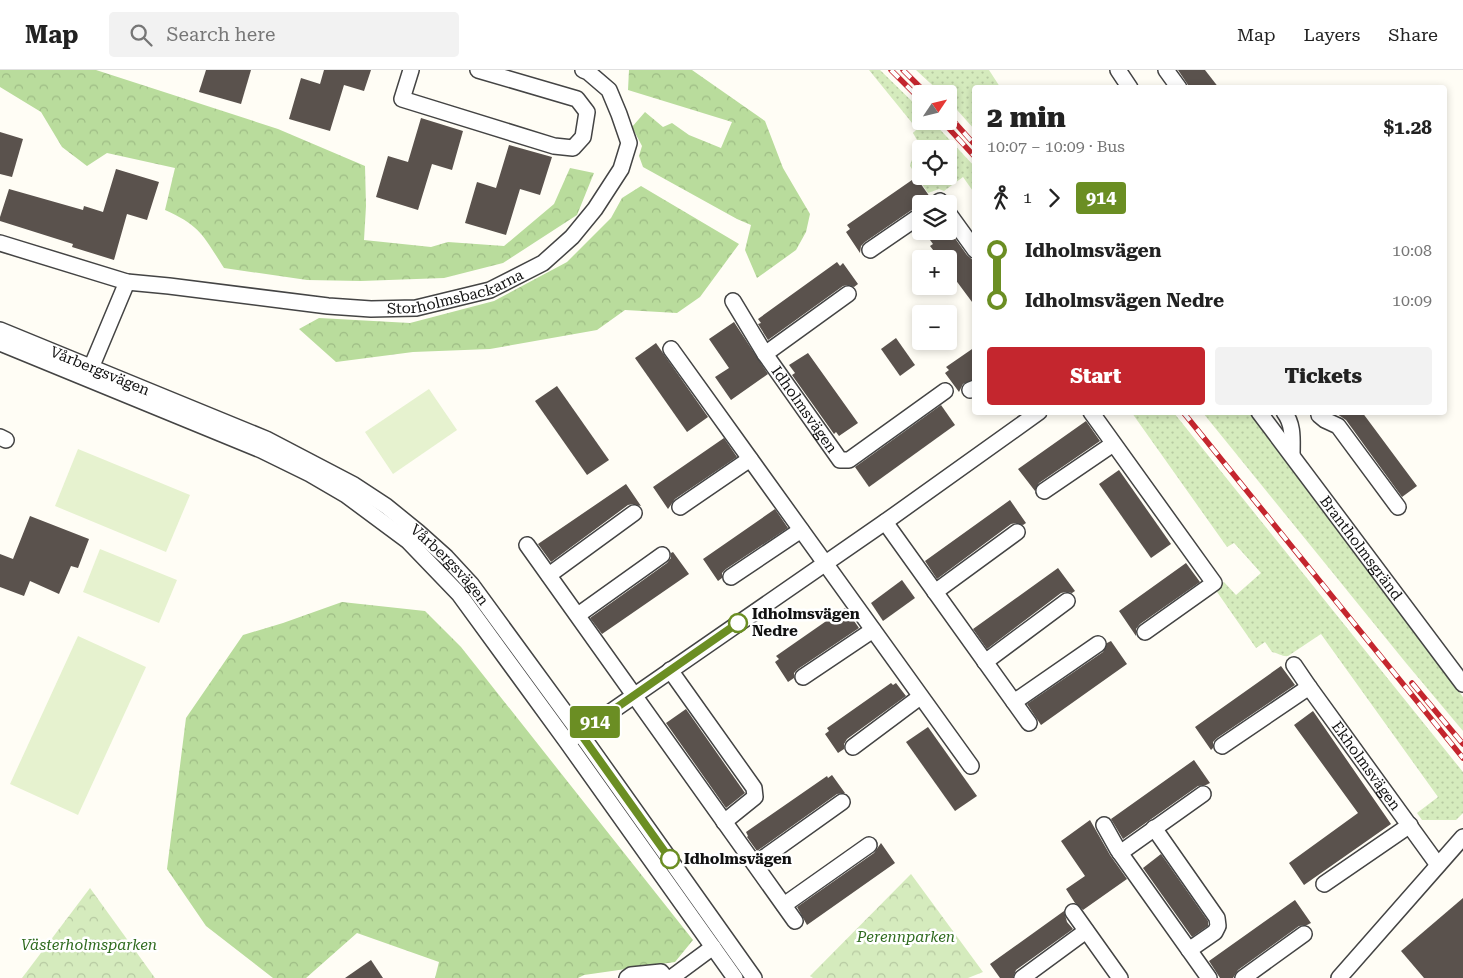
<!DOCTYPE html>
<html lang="en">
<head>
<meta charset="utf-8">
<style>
	:root { --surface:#fff; --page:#f2f2f2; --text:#222; --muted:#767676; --line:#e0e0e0; --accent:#c4262e }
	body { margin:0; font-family:"Roboto Serif",serif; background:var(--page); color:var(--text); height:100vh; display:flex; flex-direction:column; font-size:19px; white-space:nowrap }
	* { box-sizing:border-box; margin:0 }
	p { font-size:16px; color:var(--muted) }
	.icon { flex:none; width:28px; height:28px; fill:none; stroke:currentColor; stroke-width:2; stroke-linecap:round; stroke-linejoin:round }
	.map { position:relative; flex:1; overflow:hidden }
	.sheet { position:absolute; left:972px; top:15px; width:475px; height:330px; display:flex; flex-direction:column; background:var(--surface); border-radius:5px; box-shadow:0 2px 8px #0003 }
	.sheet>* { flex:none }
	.badge { padding:0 10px; border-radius:4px; font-size:18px; line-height:32px }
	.needle { width:32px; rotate:55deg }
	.tools { position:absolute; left:912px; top:15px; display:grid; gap:10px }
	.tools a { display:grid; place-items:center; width:45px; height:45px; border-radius:5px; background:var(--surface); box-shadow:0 2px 8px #0003; font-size:25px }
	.map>.badge { position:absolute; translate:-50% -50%; box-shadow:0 0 0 2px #fff }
	.legs { display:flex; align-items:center; gap:8px; height:55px; padding:0 15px; font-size:16px }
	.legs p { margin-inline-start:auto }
	.headline { display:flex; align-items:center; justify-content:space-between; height:85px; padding:0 15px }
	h1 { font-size:28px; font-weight:800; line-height:38px }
	.primary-button { display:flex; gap:10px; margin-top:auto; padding:10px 15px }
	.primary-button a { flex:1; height:58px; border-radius:5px; background:var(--accent); color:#fff; font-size:20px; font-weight:800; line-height:58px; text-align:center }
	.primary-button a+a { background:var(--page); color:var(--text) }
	ul { padding:0 15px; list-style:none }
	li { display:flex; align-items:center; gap:18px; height:50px; font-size:19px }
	li i { display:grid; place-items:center; width:8px; height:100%; margin:0 6px; background:currentColor }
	li i::after { content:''; width:12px; height:12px; margin:-6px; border:4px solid; border-radius:50%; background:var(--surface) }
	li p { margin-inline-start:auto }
	li:first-child i { background:linear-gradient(#0000 50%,currentColor 0) }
	li:last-child i { background:linear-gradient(currentColor 50%,#0000 0) }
	header { display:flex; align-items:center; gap:30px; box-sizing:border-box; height:70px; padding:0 25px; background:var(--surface); border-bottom:1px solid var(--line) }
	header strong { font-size:24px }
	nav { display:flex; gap:28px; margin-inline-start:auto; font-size:18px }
	.search { width:350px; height:45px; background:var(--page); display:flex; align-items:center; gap:12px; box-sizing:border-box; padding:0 18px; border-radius:5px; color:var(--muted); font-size:19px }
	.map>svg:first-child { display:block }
</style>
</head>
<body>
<header>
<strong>Map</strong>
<div class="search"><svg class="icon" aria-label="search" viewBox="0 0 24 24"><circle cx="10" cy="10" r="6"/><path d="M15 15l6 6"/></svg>Search here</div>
<nav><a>Map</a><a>Layers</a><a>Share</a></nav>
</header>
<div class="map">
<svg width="1463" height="908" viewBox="0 0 1463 908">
	<defs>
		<pattern id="grass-dots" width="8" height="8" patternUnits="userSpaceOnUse" patternTransform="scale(1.25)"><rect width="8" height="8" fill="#d5ebbd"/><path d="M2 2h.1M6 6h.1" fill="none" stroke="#b6c8a1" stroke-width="1.8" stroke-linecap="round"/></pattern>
		<pattern id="forest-crowns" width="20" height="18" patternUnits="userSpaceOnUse" patternTransform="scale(1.25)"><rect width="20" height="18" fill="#b9dc9c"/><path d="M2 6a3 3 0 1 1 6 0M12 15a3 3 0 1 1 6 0" fill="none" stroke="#9ebc85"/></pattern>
		<pattern id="park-crowns" width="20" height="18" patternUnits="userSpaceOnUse" patternTransform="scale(1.25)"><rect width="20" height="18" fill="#d5ebbd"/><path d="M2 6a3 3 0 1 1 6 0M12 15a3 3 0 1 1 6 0" fill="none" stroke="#b6c8a1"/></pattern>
	</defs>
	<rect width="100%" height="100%" fill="#fffdf5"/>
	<!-- grass -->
	<g fill="url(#grass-dots)" fill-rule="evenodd">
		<path d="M869,0H880L921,40V51H932L975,97V124L963,107L944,121L939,119L928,123L910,96C911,88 917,85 921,77L913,63L917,59ZM921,79H949V106H921Z"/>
		<polygon points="916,0 989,0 1000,17 975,18 975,60 949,31 949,24 942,24"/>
		<path d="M1132,343H1174L1463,702V743L1456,750H1422L1417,743L1438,727L1321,564L1288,586C1283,587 1278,583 1272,582L1265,572L1256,578L1215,519L1224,512L1236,525L1261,503L1234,473L1227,477Z"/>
		<polygon points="1203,343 1251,343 1463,627 1463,661 1406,593"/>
	</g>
	<!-- forest -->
	<g fill="url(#forest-crowns)">
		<path d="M0,0H96L278,59L365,96L366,136L364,170L431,177L448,172L504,176L554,134L570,98L594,103L577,145L503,193L444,208L361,211L307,210L224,198C204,167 201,156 165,140L175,98L107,83L87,96L62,77L41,42L0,17Z"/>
		<polygon points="629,0 692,0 765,51 783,98 810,144 806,162 796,180 757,208 745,180 751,155 737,149 643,97 639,86 642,76 632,57 645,42 663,57 672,53 689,65 721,78 732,52 628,20"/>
		<polygon points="641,116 739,174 700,227 677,243 625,240 597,260 490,279 413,282 336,292 299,259 319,248 410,253 494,231 567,192 611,148 622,128"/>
		<polygon points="342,532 425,541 461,577 693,870 675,892 584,905 578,908 435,908 439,892 357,863 306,908 273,908 206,856 167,799 186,648 243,565 283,553"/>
	</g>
	<!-- park -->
	<g fill="url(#park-crowns)">
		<polygon points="911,804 983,902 968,908 813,908 810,906"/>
		<polygon points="90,818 155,908 22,908"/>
	</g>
	<!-- pitch -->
	<g fill="#e6f2cf">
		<polygon points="429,319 457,360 393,404 365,362"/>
		<polygon points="78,379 190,425 166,482 55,436"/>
		<polygon points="100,479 177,510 159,553 83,522"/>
		<polygon points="78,566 146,597 78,745 10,714"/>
	</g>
	<!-- building -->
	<g fill="#5a524d">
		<polygon points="206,0 251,0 241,34 199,22"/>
		<polygon points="324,0 371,0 364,21 344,15 330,61 289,49 301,8 320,14"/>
		<polygon points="1178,0 1205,0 1219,18 1190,18"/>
		<polygon points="421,48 463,61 452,100 432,94 418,140 376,127 388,86 408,92"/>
		<polygon points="0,62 23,69 12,107 0,104"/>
		<polygon points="509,75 552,87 540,125 520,119 506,165 465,153 477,112 496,118"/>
		<polygon points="116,99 159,112 147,150 127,144 114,190 72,177 73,174 0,151 0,147 9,119 83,140 84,136 103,142"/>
		<polygon points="912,110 914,112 918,110 930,127 927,134 921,134 921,136 916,137 865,172 861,176 860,183 846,162 850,159 847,155"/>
		<polygon points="949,160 967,185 975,192 975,236 949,201 949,189 940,189 930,176 933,174 930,170 942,161 949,161"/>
		<polygon points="837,192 840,196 843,193 858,214 854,217 848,215 843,216 768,270 758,254 761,253 758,249"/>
		<polygon points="734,252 768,304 731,330 715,307 729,298 709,269"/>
		<polygon points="896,268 915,295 900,306 881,279"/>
		<polygon points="656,273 708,347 687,362 635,288"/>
		<polygon points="975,277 975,309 963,314 959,322 945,303 949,300 946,297"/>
		<polygon points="808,283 858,353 839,366 836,362 834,364 792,305 795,303 789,295"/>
		<polygon points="557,316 609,390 587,405 535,331"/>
		<polygon points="941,335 955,355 869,417 855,397"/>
		<polygon points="1334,342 1362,342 1417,416 1402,427 1346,350"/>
		<polygon points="1086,351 1100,371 1039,413 1035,421 1018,399"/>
		<polygon points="724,368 737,387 675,429 668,439 653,417"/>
		<polygon points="1119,400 1171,474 1151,488 1099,414"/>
		<polygon points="626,414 641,436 633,434 628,435 551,492 538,474"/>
		<polygon points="1010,430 1026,453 1023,455 1016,453 1011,454 937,509 925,491"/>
		<polygon points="775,439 788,458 726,499 722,503 722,508 718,511 703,489"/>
		<polygon points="30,446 89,469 78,498 71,496 59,524 30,511 24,526 0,517 0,484 13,489"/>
		<polygon points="673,482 689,504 602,564 590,548 667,493 671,488 671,483"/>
		<polygon points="1186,493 1200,512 1140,554 1136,559 1136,566 1119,541"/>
		<polygon points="1058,498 1075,521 1072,523 1066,522 1061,523 987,579 973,559"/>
		<polygon points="902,510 915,528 883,551 871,533"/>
		<polygon points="845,538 859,558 798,599 794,603 794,608 788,612 775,592 779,589 776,586"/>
		<polygon points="1111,571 1127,594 1041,655 1027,634 1103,582 1107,573"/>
		<polygon points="1281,596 1295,615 1217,668 1213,672 1213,678 1211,680 1195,657"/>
		<polygon points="891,613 893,615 896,613 906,626 847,669 844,674 844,679 838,683 825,664 829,661 827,658"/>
		<polygon points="686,639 745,723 726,738 666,653"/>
		<polygon points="1313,641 1391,754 1304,815 1289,793 1358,743 1294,655"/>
		<polygon points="928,657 977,726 955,741 906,672"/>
		<polygon points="1194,690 1210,713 1206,715 1198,716 1123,769 1111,749"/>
		<polygon points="832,705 845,723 837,724 757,781 747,767 748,766 746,762 827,706 828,708"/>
		<polygon points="1090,750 1110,785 1127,809 1083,840 1075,833 1066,819 1085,806 1061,771"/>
		<polygon points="881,773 895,793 807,855 797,837 874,783"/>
		<polygon points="1161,784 1208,851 1208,856 1192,867 1143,798"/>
		<polygon points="1463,828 1463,908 1424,908 1401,881"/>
		<polygon points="1295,830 1311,853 1307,855 1299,856 1238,900 1233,908 1220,908 1209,891"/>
		<polygon points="1064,841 1067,852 1073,859 1016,900 1013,908 1000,908 990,894"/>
		<polygon points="371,890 383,908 345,908"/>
	</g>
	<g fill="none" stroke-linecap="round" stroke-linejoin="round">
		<!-- minor casing -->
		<g stroke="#444" stroke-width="18">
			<g id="minor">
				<polyline points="411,0 402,29 554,76 573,78 583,67 587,42 577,29 478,0"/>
				<polyline points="1118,0 1130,18"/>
				<polyline points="1166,0 1179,18"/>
				<polyline points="936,134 940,131 942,134"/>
				<polyline points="949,144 975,180"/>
				<path id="s1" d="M0,173L127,212L169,216L328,236L371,239L416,238L490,220L543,193L572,167L595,139L621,99L629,73L619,44L609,20L588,2L583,0"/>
				<polyline points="870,180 921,145"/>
				<path id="s2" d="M733,231L765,284L840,390H849L945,321"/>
				<path id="s3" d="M0,260L266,369L354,415L386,436L418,462L446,487L471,514L580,663L754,908"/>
				<polyline points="0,273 261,380 310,404 346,425 408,471 459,524 567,672 735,908"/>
				<polyline points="671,279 971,696"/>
				<polyline points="765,284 848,224"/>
				<polyline points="88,305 127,212"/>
				<polyline points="970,320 975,318"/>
				<polyline points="1091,342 1214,513 1145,562"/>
				<path id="s4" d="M1259,342L1463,614"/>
				<path d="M1284,342C1294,355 1292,370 1292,385"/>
				<polyline points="1319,345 1325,350 1338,356 1398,437"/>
				<polyline points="0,367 6,370"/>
				<polyline points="1044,421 1113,374"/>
				<polyline points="680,437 750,389"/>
				<polyline points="885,452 1029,653"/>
				<polyline points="527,475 795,851"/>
				<polyline points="549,505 634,443"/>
				<polyline points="731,507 801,460"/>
				<polyline points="935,522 1017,462"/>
				<polyline points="578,545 662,485"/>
				<polyline points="985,592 1067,531"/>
				<path id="s5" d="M1294,595L1309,617L1438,795"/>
				<polyline points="670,600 754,718 755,727 724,752"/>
				<polyline points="803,607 873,560"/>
				<polyline points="1014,632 1098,574"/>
				<polyline points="573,668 885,452 1039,342"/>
				<polyline points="1222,676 1309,617"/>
				<polyline points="853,677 920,627"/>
				<polyline points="1104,755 1118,780 1209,908"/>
				<polyline points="1154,758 1217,848 1218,856 1215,862 1189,880"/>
				<polyline points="1120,783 1203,724"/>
				<polyline points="755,794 842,732"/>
				<polyline points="1324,814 1410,755"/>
				<polyline points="784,835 869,775"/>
				<polyline points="1073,842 1120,908"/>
				<polyline points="627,908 631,905 661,902 666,908"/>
				<polyline points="671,908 713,877"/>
				<polyline points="1022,908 1086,861"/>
				<polyline points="1243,908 1304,864"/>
				<polyline points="1339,908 1463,767"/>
			</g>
		</g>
		<!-- minor -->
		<use href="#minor" stroke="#fff" stroke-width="15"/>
		<!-- rail casing -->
		<g stroke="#c4262e" stroke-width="5.5">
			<g id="rail">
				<polyline points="891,0 921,30"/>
				<polyline points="903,0 927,24"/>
				<polyline points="949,46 975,75"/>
				<polyline points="942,51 975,87"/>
				<polyline points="1183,342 1463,688"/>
				<polyline points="1412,613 1463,674"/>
			</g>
		</g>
		<!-- rail -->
		<use href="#rail" stroke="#fff" stroke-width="4" stroke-dasharray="11" stroke-linecap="butt"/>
	</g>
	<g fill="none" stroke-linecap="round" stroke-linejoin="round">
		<!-- line-1 casing -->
		<g stroke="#fff" stroke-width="11">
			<polyline id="line-1" points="670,789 580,663 738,553"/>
		</g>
		<!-- line-1 -->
		<use href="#line-1" stroke="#6b8e23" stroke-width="8"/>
	</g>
	<!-- markers -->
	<g fill="#fff" stroke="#6b8e23" stroke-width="2.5">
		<circle cx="738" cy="553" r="9"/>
		<circle cx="670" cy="789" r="9"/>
	</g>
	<g text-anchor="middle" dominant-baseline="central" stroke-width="5" stroke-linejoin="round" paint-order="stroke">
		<!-- street labels -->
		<g font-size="15" fill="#111" stroke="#fff">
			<text stroke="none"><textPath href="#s1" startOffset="465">Storholmsbackarna</textPath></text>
			<text stroke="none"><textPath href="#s3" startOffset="108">Vårbergsvägen</textPath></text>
			<text stroke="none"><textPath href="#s2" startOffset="130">Idholmsvägen</textPath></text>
			<text stroke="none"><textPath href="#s4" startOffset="170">Brantholmsgränd</textPath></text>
			<text stroke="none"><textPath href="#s3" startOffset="512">Vårbergsvägen</textPath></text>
			<text stroke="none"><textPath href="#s5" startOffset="124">Ekholmsvägen</textPath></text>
		</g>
		<!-- stop labels -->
		<g font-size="15" font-weight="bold" fill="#111" stroke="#fff" text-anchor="start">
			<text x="752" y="544">Idholmsvägen<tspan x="752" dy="17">Nedre</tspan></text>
			<text x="684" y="789">Idholmsvägen</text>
		</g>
		<!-- park labels -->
		<g font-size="15" font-style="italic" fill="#2f6b1f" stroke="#fff">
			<text x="906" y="867">Perennparken</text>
			<text x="89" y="875">Västerholmsparken</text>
		</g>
	</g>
</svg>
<div class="tools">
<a><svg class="needle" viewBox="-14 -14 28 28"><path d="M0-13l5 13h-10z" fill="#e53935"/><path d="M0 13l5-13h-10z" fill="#767676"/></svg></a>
<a><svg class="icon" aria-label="locate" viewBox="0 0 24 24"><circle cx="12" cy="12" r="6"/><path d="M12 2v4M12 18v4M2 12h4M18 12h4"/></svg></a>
<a><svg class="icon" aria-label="layers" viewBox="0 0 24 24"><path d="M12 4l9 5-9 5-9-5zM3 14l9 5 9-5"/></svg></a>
<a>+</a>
<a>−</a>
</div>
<b class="badge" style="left:595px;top:652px;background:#6b8e23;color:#fff">914</b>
<section class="sheet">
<div class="headline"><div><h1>2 min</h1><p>10:07 – 10:09 · Bus</p></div><b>$1.28</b></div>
<div class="legs"><svg class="icon" aria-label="walk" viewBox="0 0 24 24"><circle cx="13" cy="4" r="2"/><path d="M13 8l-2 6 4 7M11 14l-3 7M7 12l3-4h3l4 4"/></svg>1<svg class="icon" aria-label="forward" viewBox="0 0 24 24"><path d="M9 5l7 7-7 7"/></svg><b class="badge" style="background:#6b8e23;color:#fff">914</b></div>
<ul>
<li><i style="color:#6b8e23"></i><b>Idholmsvägen</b><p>10:08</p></li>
<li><i style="color:#6b8e23"></i><b>Idholmsvägen Nedre</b><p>10:09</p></li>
</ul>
<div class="primary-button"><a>Start</a><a>Tickets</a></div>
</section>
</div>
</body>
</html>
